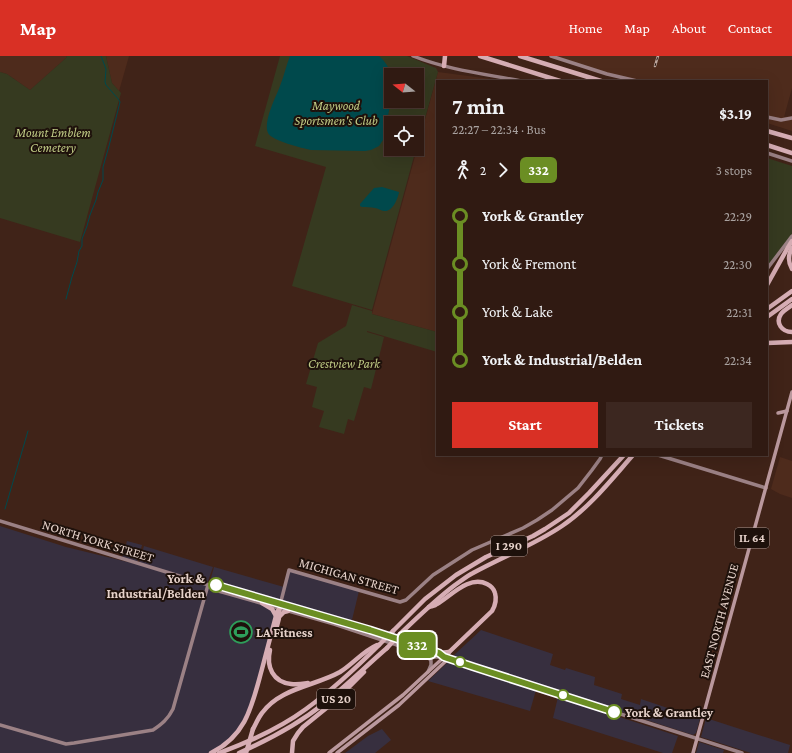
<!DOCTYPE html>
<html lang="en">
<head>
<meta charset="utf-8">
<style>
	:root { --surface:#301a12; --page:#3c2720; --text:#f1f3f6; --muted:#a8a19f; --line:#4b3832; --accent:#d93025 }
	body { margin:0; font-family:"Crimson Pro",serif; background:var(--page); color:var(--text); height:100vh; display:flex; flex-direction:column; font-size:15px; white-space:nowrap }
	* { box-sizing:border-box; margin:0 }
	p { font-size:13px; color:var(--muted) }
	.icon { flex:none; width:22px; height:22px; fill:none; stroke:currentColor; stroke-width:2; stroke-linecap:round; stroke-linejoin:round }
	.map { position:relative; flex:1; overflow:hidden }
	.sheet { position:absolute; left:436px; top:24px; width:332px; height:376px; display:flex; flex-direction:column; background:var(--surface); border-radius:0px; box-shadow:0 4px 16px #0002,0 0 0 1px var(--line) }
	.sheet>* { flex:none }
	.badge { padding:0 8px; border-radius:6px; font-size:14px; line-height:26px }
	.needle { width:26px; rotate:287deg }
	.controls { position:absolute; left:384px; top:12px; display:grid; gap:8px }
	.controls a { display:grid; place-items:center; width:40px; height:40px; border-radius:0px; background:var(--surface); box-shadow:0 4px 16px #0002,0 0 0 1px var(--line); font-size:20px }
	.map>.badge { position:absolute; translate:-50% -50%; box-shadow:0 0 0 2px #fff }
	.legs { display:flex; align-items:center; gap:6px; height:44px; padding:0 16px; font-size:13px }
	.legs p { margin-inline-start:auto }
	.overview { display:flex; align-items:center; justify-content:space-between; height:68px; padding:0 16px }
	h1 { font-size:22px; font-weight:700; line-height:30px }
	.cta { display:flex; gap:8px; margin-top:auto; padding:8px 16px }
	.cta a { flex:1; height:46px; border-radius:0px; background:var(--accent); color:#fff; font-size:16px; font-weight:700; line-height:46px; text-align:center }
	.cta a+a { background:var(--page); color:var(--text) }
	ul { padding:0 16px; list-style:none }
	li { display:flex; align-items:center; gap:14px; height:48px; font-size:15px }
	li i { display:grid; place-items:center; width:6px; height:100%; margin:0 5px; background:currentColor }
	li i::after { content:''; width:10px; height:10px; margin:-5px; border:3px solid; border-radius:50%; background:var(--surface) }
	li p { margin-inline-start:auto }
	li:first-child i { background:linear-gradient(#0000 50%,currentColor 0) }
	li:last-child i { background:linear-gradient(currentColor 50%,#0000 0) }
	header { display:flex; align-items:center; gap:24px; box-sizing:border-box; height:56px; padding:0 20px; background:var(--accent); color:#fff }
	header strong { font-size:19px }
	nav { display:flex; gap:22px; margin-inline-start:auto; font-size:14px }
	.map>svg:first-child { display:block }
</style>
</head>
<body>
<header>
<strong>Map</strong>
<nav><a>Home</a><a>Map</a><a>About</a><a>Contact</a></nav>
</header>
<div class="map">
<svg width="792" height="697" viewBox="0 0 792 697">
	<rect width="100%" height="100%" fill="#402318"/>
	<!-- commercial -->
	<g fill="#372f3f">
		<polygon points="0,470 66,491 136,508 277,550 252,643 240,672 230,683 217,692 208,697 0,697"/>
		<polygon points="127,485 142,489 137,507 122,502"/>
		<polygon points="144,490 213,511 207,528 139,507"/>
		<polygon points="214,511 284,531 280,549 209,529"/>
		<polygon points="290,515 359,535 351,568 281,549"/>
		<polygon points="481,574 553,598 550,609 565,614 566,612 595,621 594,629 622,638 621,643 640,649 641,643 700,663 696,677 693,679 455,602 454,599"/>
		<polygon points="448,606 536,634 530,655 428,625"/>
		<polygon points="558,641 678,680 672,697 663,697 553,662"/>
		<polygon points="706,662 790,689 788,697 751,697 701,681"/>
		<polygon points="382,673 391,684 375,697 345,697 368,680"/>
		<polygon points="699,686 724,694 723,697 696,697"/>
	</g>
	<!-- built -->
	<g fill="#4e2b1c">
		<polygon points="0,0 67,0 66,2 30,34 7,18 0,16"/>
		<polygon points="106,0 129,0 119,35 112,27"/>
		<polygon points="551,0 792,0 792,32 784,61 792,60 792,75 767,67 767,25 630,25"/>
		<polygon points="438,16 506,25 437,25 437,276 372,258"/>
		<polygon points="780,401 792,405 792,442 780,438 771,433"/>
	</g>
	<!-- green -->
	<g fill="#363a20" fill-rule="evenodd">
		<polygon points="67,0 106,0 112,27 121,37 80,186 0,162 0,16 7,18 30,34 66,2"/>
		<path d="M280,0H407L436,12L438,16L417,91V67H391V93H416L372,254L292,230L326,111L255,90ZM391,19H417V45H391Z"/>
		<polygon points="767,102 792,110 792,178 767,211"/>
		<polygon points="352,249 372,255 372,258 437,276 437,296 367,275 367,276 384,281 371,333 364,331 354,365 348,363 344,378 319,371 324,355 312,351 317,331 306,328 318,287 346,270"/>
	</g>
	<!-- water -->
	<g fill="#00494c">
		<path d="M290,0H379C385,5 389,12 392,19H391V45L383,84L379,90L371,94L365,95L311,94C302,92 272,85 268,77C263,65 276,41 280,30C284,20 286,10 290,0Z"/>
		<path d="M382,131L399,136C398,142 393,156 384,155C381,155 378,152 375,152C371,151 366,151 362,151L360,150V148L374,132Z"/>
	</g>
	<g fill="none" stroke-linecap="round" stroke-linejoin="round">
		<!-- stream -->
		<g stroke="#00494c" stroke-width="1">
			<polyline points="66,243 72,221 77,206 79,195 82,190 82,183 87,170 90,159 96,144 98,136 103,124 103,111 109,90 120,46 119,44 106,29 105,26 106,13 101,0"/>
			<polyline points="5,453 28,375"/>
		</g>
		<!-- secondary -->
		<g stroke="#9b8185" stroke-width="3.5">
			<path d="M413,0C448,14 485,18 521,25"/>
			<polyline points="551,0 607,18 637,25"/>
			<polyline points="767,61 781,64 792,62"/>
			<polyline points="767,97 792,105"/>
			<polyline points="767,213 792,180"/>
			<polyline points="658,399 766,432"/>
			<polyline points="0,465 212,530 215,534 334,568 427,599 435,601 443,601"/>
			<polyline points="212,530 216,529 344,566 422,591 439,597 444,601 474,611 742,697"/>
			<polyline points="280,549 289,514 400,546 406,544 433,519 472,494 523,472 537,464 552,454 578,432 592,414 600,403 602,399"/>
			<polyline points="428,600 431,605 431,609 428,616"/>
			<path d="M0,669L66,688L74,687L153,674C162,668 168,663 173,653L208,529"/>
		</g>
		<!-- primary -->
		<g stroke="#ba989d" stroke-width="3.5">
			<polyline points="778,357 787,355"/>
			<polyline points="329,697 403,639 444,601"/>
			<polyline points="337,697 399,649 449,602"/>
			<polyline points="693,697 792,336"/>
		</g>
		<!-- highway -->
		<g stroke="#d6adb4" stroke-width="4.5">
			<polyline points="480,0 560,25"/>
			<polyline points="520,0 601,25"/>
			<polyline points="444,10 445,0"/>
			<polyline points="767,75 792,82"/>
			<polyline points="767,89 792,97"/>
			<path d="M792,192C788,199 788,206 792,213"/>
			<polyline points="767,229 787,193 792,185"/>
			<path d="M792,249C788,252 784,254 781,258C775,267 782,276 792,276"/>
			<polyline points="767,253 792,235"/>
			<polyline points="767,261 792,243"/>
			<polyline points="767,287 792,286"/>
			<polyline points="262,547 272,553 276,560"/>
			<path d="M429,551C432,550 435,550 437,548C451,540 469,519 487,528C491,530 494,533 495,537C497,544 495,550 492,555L444,601"/>
			<polyline points="280,560 284,556 288,555"/>
			<path d="M276,574C277,568 281,560 279,554"/>
			<polyline points="393,575 425,543 456,519 486,501 533,480 545,473 569,457 589,437 624,399"/>
			<path d="M400,578C418,561 435,544 455,529C461,525 467,520 473,517C502,501 534,489 562,470C590,451 611,424 633,399"/>
			<path d="M270,594C266,611 273,626 291,628C297,629 302,628 308,627"/>
			<polyline points="439,597 449,596"/>
			<path d="M253,673C256,668 258,662 262,657C280,632 315,630 340,616C353,608 363,595 377,589"/>
			<path d="M211,697C247,679 252,649 262,613C267,594 272,575 277,556L280,552"/>
			<path d="M219,697C249,686 280,672 306,653C332,634 356,612 379,589"/>
			<path d="M239,697C268,684 297,669 322,649C345,631 365,611 387,592"/>
			<polyline points="292,697 293,685 298,677 303,671 335,645 364,616"/>
		</g>
		<!-- rail casing -->
		<g stroke="#bda79f" stroke-width="2.5">
			<polyline id="rail" points="655,10 658,0"/>
		</g>
		<!-- rail -->
		<use href="#rail" stroke="#1e110b" stroke-width="1" stroke-dasharray="3" stroke-linecap="butt"/>
		<!-- highway-bridge -->
		<g stroke="#d6adb4" stroke-width="4.5">
			<polyline points="379,589 393,575"/>
			<polyline points="387,592 400,578"/>
			<polyline points="246,697 253,673"/>
		</g>
	</g>
	<g fill="none" stroke-linecap="round" stroke-linejoin="round">
		<!-- line-1 casing -->
		<g stroke="#fff" stroke-width="9">
			<polyline id="line-1" points="216,529 370,574 422,591 439,597 444,601 474,611 614,656"/>
		</g>
		<!-- line-1 -->
		<use href="#line-1" stroke="#6b8e23" stroke-width="6"/>
	</g>
	<!-- icons -->
	<defs>
		<g id="stadium-ring" transform="scale(1.15)"><circle r="9.5" fill="#1e110b" stroke="#2e9e5b" stroke-width="1.5"/><path d="M0-5a6.5 5 0 1 0 0 10a6.5 5 0 1 0 0-10ZM-3.5-1.8h7v3.6h-7Z" fill="#2e9e5b"/></g>
	</defs>
	<g fill-rule="evenodd">
		<use href="#stadium-ring" x="241" y="576"/>
	</g>
	<!-- markers -->
	<g fill="#fff" stroke="#6b8e23" stroke-width="2">
		<circle cx="216" cy="529" r="7"/>
		<circle cx="460" cy="606" r="5"/>
		<circle cx="563" cy="639" r="5"/>
		<circle cx="614" cy="656" r="7"/>
	</g>
	<g text-anchor="middle" dominant-baseline="central" stroke-width="4" stroke-linejoin="round" paint-order="stroke">
		<!-- shield labels -->
		<g fill="#1e110b" stroke="#aa9891" stroke-width="1">
			<rect x="735" y="472" width="34" height="20" rx="3"/>
			<rect x="491" y="480" width="36" height="20" rx="3"/>
			<rect x="317" y="633" width="38" height="20" rx="3"/>
		</g>
		<g font-size="12" font-weight="bold" fill="#e6d2ca">
			<text x="752" y="482">IL 64</text>
			<text x="509" y="490">I 290</text>
			<text x="336" y="643">US 20</text>
		</g>
		<!-- park labels -->
		<g font-size="13" font-style="italic" fill="#bec984" stroke="#1e110b">
			<text x="336" y="49">Maywood<tspan x="336" dy="15">Sportsmen's Club</tspan></text>
			<text x="53" y="76">Mount Emblem<tspan x="53" dy="15">Cemetery</tspan></text>
			<text x="344" y="307">Crestview Park</text>
		</g>
		<!-- street labels -->
		<g font-size="13" fill="#e6d2ca" stroke="#1e110b">
			<text transform="translate(98 485) rotate(17)">NORTH YORK STREET</text>
			<text transform="translate(349 520) rotate(16)">MICHIGAN STREET</text>
			<text transform="translate(719 565) rotate(-75)">EAST NORTH AVENUE</text>
		</g>
		<!-- stop labels -->
		<g font-size="13" font-weight="bold" fill="#e6d2ca" stroke="#1e110b" text-anchor="end">
			<text x="205" y="522">York &amp;<tspan x="205" dy="15">Industrial/Belden</tspan></text>
			<text x="625" y="656" text-anchor="start">York &amp; Grantley</text>
		</g>
		<!-- poi labels -->
		<g font-size="13" font-weight="bold" fill="#e6d2ca" stroke="#1e110b" text-anchor="start">
			<text x="256" y="576">LA Fitness</text>
		</g>
	</g>
</svg>
<div class="controls">
<a><svg class="needle" viewBox="-14 -14 28 28"><path d="M0-13l5 13h-10z" fill="#e53935"/><path d="M0 13l5-13h-10z" fill="#a8a19f"/></svg></a>
<a><svg class="icon" aria-label="locate" viewBox="0 0 24 24"><circle cx="12" cy="12" r="6"/><path d="M12 2v4M12 18v4M2 12h4M18 12h4"/></svg></a>
</div>
<b class="badge" style="left:417px;top:589px;background:#6b8e23;color:#fff">332</b>
<section class="sheet">
<div class="overview"><div><h1>7 min</h1><p>22:27 – 22:34 · Bus</p></div><b>$3.19</b></div>
<div class="legs"><svg class="icon" aria-label="walk" viewBox="0 0 24 24"><circle cx="13" cy="4" r="2"/><path d="M13 8l-2 6 4 7M11 14l-3 7M7 12l3-4h3l4 4"/></svg>2<svg class="icon" aria-label="forward" viewBox="0 0 24 24"><path d="M9 5l7 7-7 7"/></svg><b class="badge" style="background:#6b8e23;color:#fff">332</b><p>3 stops</p></div>
<ul>
<li><i style="color:#6b8e23"></i><b>York &amp; Grantley</b><p>22:29</p></li>
<li><i style="color:#6b8e23"></i><span>York &amp; Fremont</span><p>22:30</p></li>
<li><i style="color:#6b8e23"></i><span>York &amp; Lake</span><p>22:31</p></li>
<li><i style="color:#6b8e23"></i><b>York &amp; Industrial/Belden</b><p>22:34</p></li>
</ul>
<div class="cta"><a>Start</a><a>Tickets</a></div>
</section>
</div>
</body>
</html>
